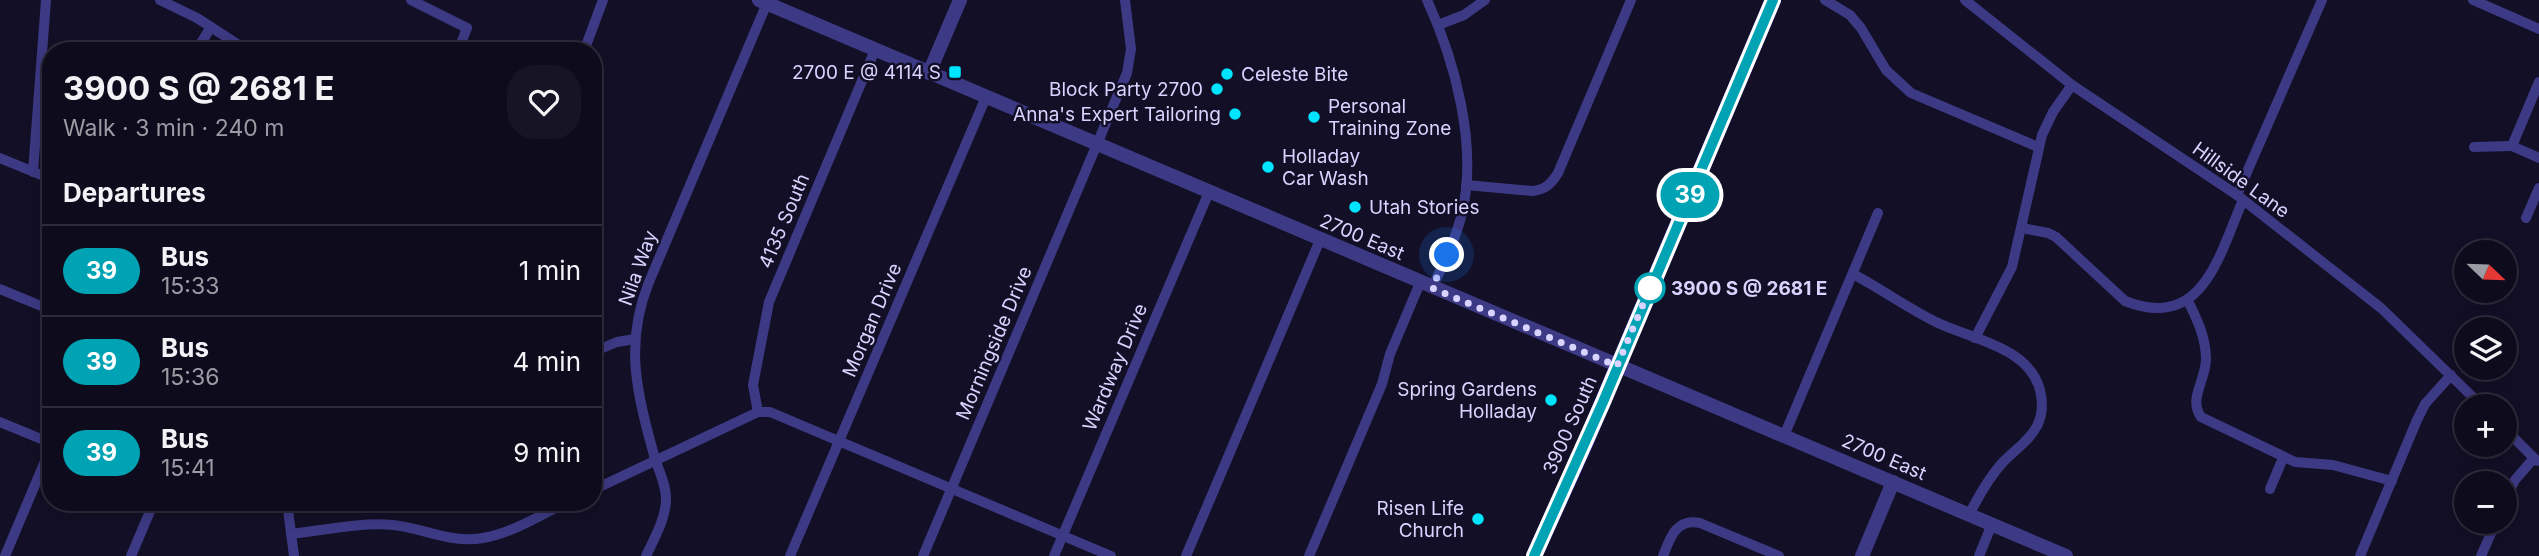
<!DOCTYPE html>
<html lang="en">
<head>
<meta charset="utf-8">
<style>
	:root { --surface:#0e0b1c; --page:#171425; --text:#f1f3f6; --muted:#9b9ba3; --line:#2e2b3b }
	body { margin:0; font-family:Inter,sans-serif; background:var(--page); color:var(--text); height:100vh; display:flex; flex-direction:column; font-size:26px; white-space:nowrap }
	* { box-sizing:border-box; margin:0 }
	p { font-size:23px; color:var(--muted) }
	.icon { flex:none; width:38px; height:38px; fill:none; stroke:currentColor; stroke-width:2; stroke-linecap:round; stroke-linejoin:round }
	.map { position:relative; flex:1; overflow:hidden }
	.side { position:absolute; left:42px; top:42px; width:560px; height:469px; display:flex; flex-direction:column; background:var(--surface); border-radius:28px; box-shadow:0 4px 18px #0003,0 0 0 2px var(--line) }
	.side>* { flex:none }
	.badge { padding:0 14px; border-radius:23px; font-size:24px; line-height:46px }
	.needle { width:46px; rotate:113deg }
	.tools { position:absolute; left:2454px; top:240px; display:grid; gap:14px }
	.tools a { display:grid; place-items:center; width:63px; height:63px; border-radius:50%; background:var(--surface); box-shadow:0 4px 18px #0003,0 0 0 2px var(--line); font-size:35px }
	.you { position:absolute; width:35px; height:35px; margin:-18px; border:5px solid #fff; border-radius:50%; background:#1a73e8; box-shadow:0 0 0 10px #1a73e833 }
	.map>.badge { position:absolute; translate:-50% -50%; box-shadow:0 0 0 4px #fff }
	h2 { padding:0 21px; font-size:26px; line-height:63px }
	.round { display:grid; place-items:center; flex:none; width:74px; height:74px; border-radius:28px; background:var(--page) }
	.headline { display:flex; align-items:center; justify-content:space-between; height:119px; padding:0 21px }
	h1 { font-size:33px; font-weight:700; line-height:52px }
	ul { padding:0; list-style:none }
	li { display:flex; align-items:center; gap:21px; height:91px; padding:0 21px; border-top:2px solid var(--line) }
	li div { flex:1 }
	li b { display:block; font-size:26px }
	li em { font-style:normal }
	li .badge { min-width:77px; font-weight:700; text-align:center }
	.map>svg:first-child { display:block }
</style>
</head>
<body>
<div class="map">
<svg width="2539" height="556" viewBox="0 0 2539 556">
	<rect width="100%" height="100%" fill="#130f26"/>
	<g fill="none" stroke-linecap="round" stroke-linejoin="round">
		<!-- minor -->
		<g stroke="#3d3a85" stroke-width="10">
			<polyline points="160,0 197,18 248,51"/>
			<polyline points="411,0 467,28 458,51"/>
			<path d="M1427,0C1455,61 1478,146 1462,213C1456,239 1443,264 1432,288"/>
			<polyline points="1825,0 1850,15 1861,28 1886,70 1911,93 2038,147"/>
			<polyline points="1965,0 2072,85 2237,195 2381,308 2482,406"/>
			<polyline points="2473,0 2539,29"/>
			<polyline points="1438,25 1464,15 1485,0"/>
			<polyline points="196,51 211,27"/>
			<polyline points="584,51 603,0"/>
			<polyline points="2512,146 2539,82"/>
			<polyline points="2512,146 2539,158"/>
			<polyline points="2474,147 2512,146"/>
			<polyline points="0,158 51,179"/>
			<polyline points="33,172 46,0"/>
			<path d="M1466,185L1532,191C1545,190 1551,184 1558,173L1631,0"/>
			<polyline points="2237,195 2322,0"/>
			<polyline points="2526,218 2539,188"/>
			<path d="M2022,228L2048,233L2056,237L2125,301C2203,332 2219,255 2243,200"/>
			<path d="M1853,274C1881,289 1908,308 1936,322C1971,339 2029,347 2040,390C2043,402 2043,414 2037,426C2029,441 2016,449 2004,461C1989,477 1979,495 1969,515"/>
			<polyline points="0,289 51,310"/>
			<path d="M2188,301C2197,319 2206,338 2206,359C2206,380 2188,399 2201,417L2295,462L2333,465L2392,481"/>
			<polyline points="1975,338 2012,267 2042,135 2053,112 2072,85"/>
			<polyline points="593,352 617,342 635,339"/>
			<polyline points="758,412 753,385 769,302 875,50"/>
			<polyline points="0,422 51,443"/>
			<polyline points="2504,428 2537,461"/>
			<polyline points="1784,436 1878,213"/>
			<polyline points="2270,489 2283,458"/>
			<polyline points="593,490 758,412 770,412 1111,556"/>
			<polyline points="287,502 294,556"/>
			<polyline points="2504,502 2515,480 2534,458"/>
			<path d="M291,534C325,530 360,522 393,525C424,528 452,544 483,538C512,533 541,515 567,502"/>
			<polyline points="5,556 51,447"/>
			<polyline points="131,556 154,502"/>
			<path d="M646,556C654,539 665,520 666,501C667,485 658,470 654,455C637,393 624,344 649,282L767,3"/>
			<polyline points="790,556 986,97"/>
			<polyline points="923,556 1127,73 1131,49 1125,0"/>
			<polyline points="1054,556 1209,192"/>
			<polyline points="1186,556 1320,240"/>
			<polyline points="1309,556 1382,384 1390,354 1420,283"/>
			<path d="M1663,556C1670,538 1676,518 1700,523L1779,556"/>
			<polyline points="1979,556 1992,524"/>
			<polyline points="2360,556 2417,420 2425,404 2451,375"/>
			<polyline points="2481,556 2496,522"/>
		</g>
		<!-- tertiary -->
		<g stroke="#3d3a85" stroke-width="14">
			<polyline points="759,0 2066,556"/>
			<polyline points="929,73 960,0"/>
			<polyline points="1862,556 1893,482"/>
		</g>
		<!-- secondary -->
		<polyline stroke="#6f6bff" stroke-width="16" points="1534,556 1587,439 1773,0"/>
	</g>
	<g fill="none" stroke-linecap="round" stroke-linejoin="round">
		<!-- line casing -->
		<g stroke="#fff" stroke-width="16">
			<polyline id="line" points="1534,556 1603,402 1773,0"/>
		</g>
		<!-- line -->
		<use href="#line" stroke="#00a3b4" stroke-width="10"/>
		<!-- walk -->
		<polyline stroke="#d9d4ff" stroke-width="7" stroke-dasharray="0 12.6" points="1447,255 1432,288 1617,366 1650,288"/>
	</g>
	<!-- markers -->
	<g fill="#00e5ff" stroke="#130f26" stroke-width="2.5">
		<rect x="948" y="65" width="14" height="14" rx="3.5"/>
		<circle cx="1227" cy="74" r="7"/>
		<circle cx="1217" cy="89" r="7"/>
		<circle cx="1235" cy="114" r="7"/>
		<circle cx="1314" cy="117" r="7"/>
		<circle cx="1268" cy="167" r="7"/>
		<circle cx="1355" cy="207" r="7"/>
		<circle cx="1551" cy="400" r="7"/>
		<circle cx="1478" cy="519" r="7"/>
	</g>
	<circle fill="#fff" stroke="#00a3b4" stroke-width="3.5" cx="1650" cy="288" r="14"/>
	<g text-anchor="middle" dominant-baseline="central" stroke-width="5" stroke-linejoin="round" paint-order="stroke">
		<!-- poi labels -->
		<g font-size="19" fill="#d9d4ff" stroke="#130f26" text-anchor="end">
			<text x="941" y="72">2700 E @ 4114 S</text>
			<text x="1241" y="74" text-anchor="start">Celeste Bite</text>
			<text x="1203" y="89">Block Party 2700</text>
			<text x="1328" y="106" text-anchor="start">Personal<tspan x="1328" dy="22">Training Zone</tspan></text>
			<text x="1221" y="114">Anna's Expert Tailoring</text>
			<text x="1282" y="156" text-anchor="start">Holladay<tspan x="1282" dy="22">Car Wash</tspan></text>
			<text x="1369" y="207" text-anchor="start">Utah Stories</text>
			<text x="1537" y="389">Spring Gardens<tspan x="1537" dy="22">Holladay</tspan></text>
			<text x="1464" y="508">Risen Life<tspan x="1464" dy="22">Church</tspan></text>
		</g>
		<!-- street labels -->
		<g font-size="19" fill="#d9d4ff" stroke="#130f26">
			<text transform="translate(2241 180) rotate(36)">Hillside Lane</text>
			<text transform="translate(784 221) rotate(-67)">4135 South</text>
			<text transform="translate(1362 237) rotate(23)">2700 East</text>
			<text transform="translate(638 268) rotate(-70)">Nila Way</text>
			<text transform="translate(872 320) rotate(-67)">Morgan Drive</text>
			<text transform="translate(994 343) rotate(-67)">Morningside Drive</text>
			<text transform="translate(1115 367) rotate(-67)">Wardway Drive</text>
			<text transform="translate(1570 425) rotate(-66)">3900 South</text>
			<text transform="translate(1884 457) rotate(23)">2700 East</text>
		</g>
		<!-- stop labels -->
		<g font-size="19" font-weight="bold" fill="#d9d4ff" stroke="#130f26" text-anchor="start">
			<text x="1671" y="288">3900 S @ 2681 E</text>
		</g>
	</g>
</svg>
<div class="tools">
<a><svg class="needle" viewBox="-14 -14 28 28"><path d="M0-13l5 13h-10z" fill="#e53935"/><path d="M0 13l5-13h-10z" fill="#9b9ba3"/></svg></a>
<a><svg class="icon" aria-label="layers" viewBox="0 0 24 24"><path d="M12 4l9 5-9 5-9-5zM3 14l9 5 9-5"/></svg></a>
<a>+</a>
<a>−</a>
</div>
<div class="you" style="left:1447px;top:255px"></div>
<b class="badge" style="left:1690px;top:195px;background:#00a3b4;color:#fff">39</b>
<section class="side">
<div class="headline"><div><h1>3900 S @ 2681 E</h1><p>Walk · 3 min · 240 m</p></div><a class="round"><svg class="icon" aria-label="heart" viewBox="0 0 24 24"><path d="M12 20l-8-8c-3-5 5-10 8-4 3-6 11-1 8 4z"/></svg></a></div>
<h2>Departures</h2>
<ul>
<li><span class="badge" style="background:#00a3b4;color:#fff">39</span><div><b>Bus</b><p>15:33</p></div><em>1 min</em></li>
<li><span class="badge" style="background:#00a3b4;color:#fff">39</span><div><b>Bus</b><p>15:36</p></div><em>4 min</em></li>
<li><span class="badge" style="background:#00a3b4;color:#fff">39</span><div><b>Bus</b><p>15:41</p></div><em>9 min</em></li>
</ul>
</section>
</div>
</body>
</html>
